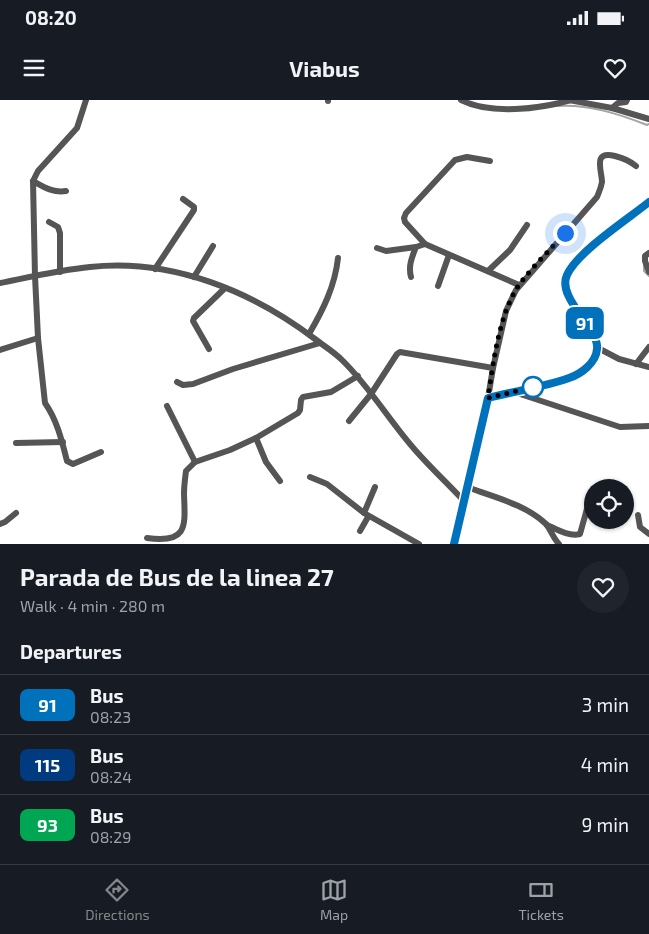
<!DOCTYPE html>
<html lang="en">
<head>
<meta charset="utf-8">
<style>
	:root { --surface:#171b24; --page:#20242c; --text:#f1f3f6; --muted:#9ea1a6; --line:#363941; --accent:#858687 }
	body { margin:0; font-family:"Exo 2",sans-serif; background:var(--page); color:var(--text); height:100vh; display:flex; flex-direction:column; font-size:19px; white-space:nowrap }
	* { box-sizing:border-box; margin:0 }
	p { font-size:16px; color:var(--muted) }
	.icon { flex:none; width:28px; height:28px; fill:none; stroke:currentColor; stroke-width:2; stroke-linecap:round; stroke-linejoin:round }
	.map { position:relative; height:444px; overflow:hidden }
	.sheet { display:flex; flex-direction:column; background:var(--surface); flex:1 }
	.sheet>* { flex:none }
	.badge { padding:0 10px; border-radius:8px; font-size:18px; line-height:32px }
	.fabs { position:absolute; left:584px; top:379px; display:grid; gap:10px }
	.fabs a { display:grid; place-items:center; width:50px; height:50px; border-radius:50%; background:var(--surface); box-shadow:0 1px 4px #0004; font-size:25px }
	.you { position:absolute; width:25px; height:25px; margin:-12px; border:4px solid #fff; border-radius:50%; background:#1a73e8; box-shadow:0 0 0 8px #1a73e833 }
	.map>.badge { position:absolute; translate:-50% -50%; box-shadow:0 0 0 2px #fff }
	h2 { padding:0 20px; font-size:19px; line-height:45px }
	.round { display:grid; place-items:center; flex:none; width:52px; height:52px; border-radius:26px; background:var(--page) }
	.overview { display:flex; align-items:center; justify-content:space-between; height:85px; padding:0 20px }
	h1 { font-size:24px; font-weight:700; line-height:38px }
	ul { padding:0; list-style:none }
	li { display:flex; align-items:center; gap:15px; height:60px; padding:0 20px; border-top:1px solid var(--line) }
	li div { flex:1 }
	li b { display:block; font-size:19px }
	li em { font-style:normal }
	li .badge { min-width:55px; font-weight:700; text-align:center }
	.status { display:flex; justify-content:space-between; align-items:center; height:35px; padding:0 25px; background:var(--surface); direction:ltr }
	.status svg { height:14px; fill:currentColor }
	header { display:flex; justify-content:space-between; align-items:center; height:65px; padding:0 20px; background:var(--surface); font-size:22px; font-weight:700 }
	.tabs { display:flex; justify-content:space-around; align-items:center; height:70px; border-top:1px solid var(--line); background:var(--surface); font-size:14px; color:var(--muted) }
	.tabs a { display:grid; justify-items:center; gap:2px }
	.tabs .selected { color:var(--accent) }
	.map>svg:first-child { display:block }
</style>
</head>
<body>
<div class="status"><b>08:20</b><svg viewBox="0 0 49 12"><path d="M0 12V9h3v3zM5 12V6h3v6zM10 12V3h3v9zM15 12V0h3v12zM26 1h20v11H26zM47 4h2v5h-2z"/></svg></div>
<header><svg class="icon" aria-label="menu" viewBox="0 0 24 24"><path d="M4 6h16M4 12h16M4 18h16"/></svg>Viabus<svg class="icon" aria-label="heart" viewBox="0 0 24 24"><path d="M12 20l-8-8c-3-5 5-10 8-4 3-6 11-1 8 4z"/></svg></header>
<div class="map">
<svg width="649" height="444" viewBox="0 0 649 444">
	<rect width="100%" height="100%" fill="#fff"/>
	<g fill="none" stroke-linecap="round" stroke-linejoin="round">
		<!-- stream -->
		<g stroke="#a3a3a3" stroke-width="2">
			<path d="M558,6C588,4 619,14 647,25L649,24"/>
			<polyline points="644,165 644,171 649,176"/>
		</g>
		<!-- minor -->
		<g stroke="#555" stroke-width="6">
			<polyline points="328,0 328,1"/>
			<path d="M461,0C491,15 539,9 571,0"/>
			<polyline points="569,0 612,8 649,19"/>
			<polyline points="612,8 618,3 626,2 627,0"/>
			<polyline points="490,61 467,57 455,60 406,113 404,118 405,122 425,144 519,185"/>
			<path d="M33,81C44,87 53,93 66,91"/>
			<polyline points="49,122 58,127 60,133 60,172"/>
			<polyline points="377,148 386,151 416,147"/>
			<polyline points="649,153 645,156 645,161 649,172"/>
			<polyline points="155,169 194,110 194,107 183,99"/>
			<polyline points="488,171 510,150 527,125"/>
			<polyline points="194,177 213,146"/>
			<path d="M411,177C408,166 412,157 416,147L425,144"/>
			<path d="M0,183C30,177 60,170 90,167C171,158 252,191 315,239C324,246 334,252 342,260C370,287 390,322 416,351C431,368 448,384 463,400"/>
			<polyline points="438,186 449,155"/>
			<path d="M309,234C323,210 335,186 338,158"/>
			<path d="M38,238L45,303C57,320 62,341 67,361L73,364L101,352"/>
			<polyline points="598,248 619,259 649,267"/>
			<polyline points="209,249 193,221 194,218 225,188"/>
			<polyline points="0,250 38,238 35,176 33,81 38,71 77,28 86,0"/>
			<polyline points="636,264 649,247"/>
			<polyline points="177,282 183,285 193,284 233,269 320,243"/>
			<polyline points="514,292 620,327 649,326"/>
			<path d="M488,298L493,268L506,211L516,190L597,97C599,92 601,88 602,82C602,71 592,50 615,56C623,58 630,61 636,66"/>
			<polyline points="167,306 195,362"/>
			<polyline points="349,321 371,294 397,254 400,252 493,268"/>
			<polyline points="256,338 266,362 280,381"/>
			<polyline points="16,343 63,342"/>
			<polyline points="310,377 327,384 364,413"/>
			<polyline points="375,387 364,413 419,444"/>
			<path d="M467,387C493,397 525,404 546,424C551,430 553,438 559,444"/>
			<polyline points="638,415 640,427 649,434"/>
			<polyline points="0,424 5,422 16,413"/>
			<path d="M547,425C556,429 569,437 580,434L590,398"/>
			<polyline points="360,431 368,417"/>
			<path d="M147,438C189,444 185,425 184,394C184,386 185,379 186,371L195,362L230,350L256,338L298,313L300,310L301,300L303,297L331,292L358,276"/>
			<polyline points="454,444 488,298 571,278 587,268 598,248 593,236 566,192 566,176 576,160 649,102"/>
		</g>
	</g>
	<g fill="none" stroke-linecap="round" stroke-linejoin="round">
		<!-- line casing -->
		<g stroke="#fff" stroke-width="11">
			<path id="line" d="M454,444L488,298C515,291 544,287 569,278C581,274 596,263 597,249C600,229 556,198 567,175C577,152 628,119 649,102"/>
		</g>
		<!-- line -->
		<use href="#line" stroke="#0072bc" stroke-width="8"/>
		<!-- walk -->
		<path stroke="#000" stroke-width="5" stroke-dasharray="0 9" d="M533,287L488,298C493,264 498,222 515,191C526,173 551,149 565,133"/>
	</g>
	<!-- markers -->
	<circle fill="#fff" stroke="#0072bc" stroke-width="2.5" cx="533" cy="287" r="10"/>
</svg>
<div class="fabs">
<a><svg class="icon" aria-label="locate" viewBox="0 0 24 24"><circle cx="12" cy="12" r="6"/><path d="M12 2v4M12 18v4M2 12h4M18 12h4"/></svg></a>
</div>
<div class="you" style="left:565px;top:133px"></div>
<b class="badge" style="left:585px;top:223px;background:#0072bc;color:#fff">91</b>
</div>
<section class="sheet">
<div class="overview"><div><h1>Parada de Bus de la linea 27</h1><p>Walk · 4 min · 280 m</p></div><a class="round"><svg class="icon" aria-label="heart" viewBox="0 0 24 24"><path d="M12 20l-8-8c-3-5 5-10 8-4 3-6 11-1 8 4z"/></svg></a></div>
<h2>Departures</h2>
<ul>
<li><span class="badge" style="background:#0072bc;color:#fff">91</span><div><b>Bus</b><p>08:23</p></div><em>3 min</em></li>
<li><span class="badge" style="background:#003b80;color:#fff">115</span><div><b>Bus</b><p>08:24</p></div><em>4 min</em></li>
<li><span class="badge" style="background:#00a651;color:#fff">93</span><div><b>Bus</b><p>08:29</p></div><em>9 min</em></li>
</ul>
</section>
<nav class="tabs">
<a class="selected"><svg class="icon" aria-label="directions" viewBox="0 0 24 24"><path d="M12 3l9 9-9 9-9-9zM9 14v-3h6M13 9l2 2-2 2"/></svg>Directions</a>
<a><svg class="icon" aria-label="map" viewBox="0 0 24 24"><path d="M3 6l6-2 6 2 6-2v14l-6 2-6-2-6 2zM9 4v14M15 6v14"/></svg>Map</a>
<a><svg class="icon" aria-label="tickets" viewBox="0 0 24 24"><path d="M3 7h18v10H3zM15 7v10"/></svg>Tickets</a>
</nav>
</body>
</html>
